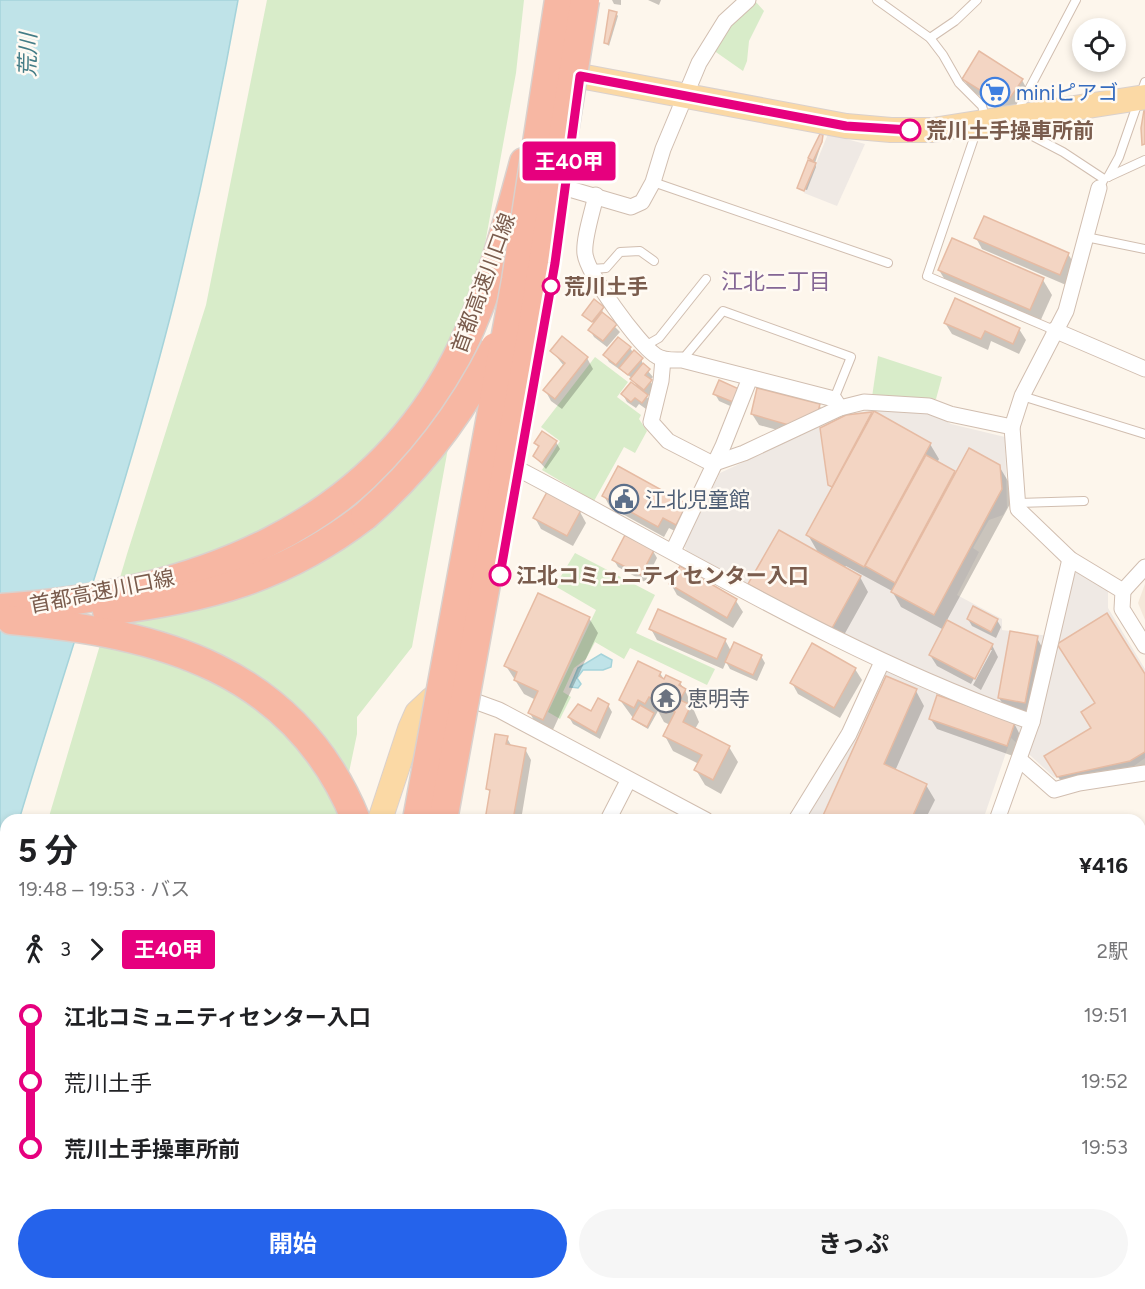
<!DOCTYPE html>
<html lang="ja">
<head>
<meta charset="utf-8">
<style>
	:root { --surface:#fff; --page:#f6f6f6; --text:#202124; --muted:#757577; --accent:#2563eb }
	body { margin:0; font-family:Figtree,"Noto Sans JP",sans-serif; background:var(--page); color:var(--text); height:100vh; display:flex; flex-direction:column; font-size:22px; white-space:nowrap }
	* { box-sizing:border-box; margin:0 }
	p { font-size:20px; color:var(--muted) }
	.icon { flex:none; width:33px; height:33px; fill:none; stroke:currentColor; stroke-width:2; stroke-linecap:round; stroke-linejoin:round }
	.map { position:relative; flex:1; overflow:hidden }
	.details { position:absolute; left:0px; top:814px; width:1146px; height:476px; display:flex; flex-direction:column; background:var(--surface); border-radius:18px 18px 0 0; box-shadow:0 3px 9px #0003 }
	.details>* { flex:none }
	.badge { padding:0 12px; border-radius:4px; font-size:21px; line-height:39px }
	.fabs { position:absolute; left:1072px; top:18px; display:grid; gap:12px }
	.fabs a { display:grid; place-items:center; width:54px; height:54px; border-radius:50%; background:var(--surface); box-shadow:0 3px 9px #0003; font-size:30px }
	.map>.badge { position:absolute; translate:-50% -50%; box-shadow:0 0 0 3px #fff }
	.legs { display:flex; align-items:center; gap:9px; height:66px; padding:0 18px; font-size:20px }
	.legs p { margin-inline-start:auto }
	.summary { display:flex; align-items:center; justify-content:space-between; height:102px; padding:0 18px }
	h1 { font-size:33px; font-weight:700; line-height:45px }
	.primary-button { display:flex; gap:12px; margin-top:auto; padding:12px 18px }
	.primary-button a { flex:1; height:69px; border-radius:36px; background:var(--accent); color:#fff; font-size:24px; font-weight:700; line-height:69px; text-align:center }
	.primary-button a+a { background:var(--page); color:var(--text) }
	ul { padding:0 18px; list-style:none }
	li { display:flex; align-items:center; gap:21px; height:66px; font-size:22px }
	li i { display:grid; place-items:center; width:9px; height:100%; margin:0 8px; background:currentColor }
	li i::after { content:''; width:15px; height:15px; margin:-8px; border:4px solid; border-radius:50%; background:var(--surface) }
	li p { margin-inline-start:auto }
	li:first-child i { background:linear-gradient(#0000 50%,currentColor 0) }
	li:last-child i { background:linear-gradient(currentColor 50%,#0000 0) }
	.map>svg:first-child { display:block }
</style>
</head>
<body>
<div class="map">
<svg width="1145" height="1289" viewBox="0 0 1145 1289">
	<rect width="100%" height="100%" fill="#fdf6ec"/>
	<!-- residential -->
	<g fill="#f5e8da">
		<polygon points="1145,584 1145,620 1138,603"/>
		<polygon points="1145,1120 1145,1249 1140,1243 1140,1126"/>
	</g>
	<!-- industrial -->
	<g fill="#efe9e4">
		<polygon points="828,134 865,144 837,206 804,193"/>
		<polygon points="874,410 934,414 951,424 1005,437 1007,508 1003,515 989,520 973,548 979,552 957,595 1002,619 1002,630 1057,637 1074,574 1078,572 1108,590 1108,608 1145,669 1145,758 1134,766 1093,772 1065,780 1054,777 1011,738 983,820 802,820 888,659 687,551 683,545 720,473 846,414"/>
	</g>
	<!-- green -->
	<g fill="#d8ecc9">
		<polygon points="267,0 524,0 516,73 412,647 357,717 357,734 339,820 48,820 127,554 206,305"/>
		<polygon points="755,1 764,11 749,41 747,61 743,71 713,50 739,14"/>
		<polygon points="878,356 942,377 936,399 872,397"/>
		<polygon points="595,357 628,382 617,397 641,415 639,419 647,431 635,453 624,447 594,501 542,470 560,441 541,427"/>
		<polygon points="575,553 655,595 636,633 715,669 707,685 630,648 624,659 595,642 586,659 574,668 563,692 571,697 560,719 548,712 596,610 555,586"/>
		<polygon points="1143,920 1145,921 1145,1005 1140,1002 1140,925"/>
		<polygon points="6,969 6,1032 0,1032 0,990"/>
		<polygon points="1145,1120 1145,1155 1140,1150 1140,1125"/>
		<polygon points="0,1124 6,1125 6,1284 199,1284 199,1289 0,1289"/>
		<polygon points="232,1284 291,1284 292,1289 232,1289"/>
	</g>
	<!-- water -->
	<g fill="#bfe3e8" stroke="#a5d3da" stroke-width="1.5">
		<path d="M0,0H238C220,100 199,199 175,298C131,474 71,647 19,820H6V863L0,883Z"/>
		<polygon points="601,654 612,660 611,667 603,670 583,670 577,678 581,684 578,688 570,687 578,668"/>
	</g>
	<!-- shadow -->
	<g fill="#0003">
		<polygon points="612,0 621,0 621,5 614,4"/>
		<polygon points="648,0 661,0 659,5"/>
		<polygon points="616,13 618,16 609,46 606,43"/>
		<polygon points="964,79 1022,80 1028,91 1017,108 1011,105 1003,110 970,90"/>
		<polygon points="821,135 823,139 815,163 816,167 807,190 798,188"/>
		<polygon points="976,238 1068,254 1075,265 1066,285 982,249"/>
		<polygon points="939,270 1043,280 1052,295 1039,324 948,285"/>
		<polygon points="603,308 602,314 620,332 607,347 594,337 590,330 595,324 584,315"/>
		<polygon points="945,323 1019,329 1026,340 1019,354 991,341 988,350 952,334"/>
		<polygon points="630,348 634,354 642,359 642,364 653,377 650,380 654,388 647,397 651,403 646,409 639,404 636,408 627,402 623,395 638,389 632,378 609,362 605,355"/>
		<polygon points="552,351 587,358 593,369 562,409 551,401 545,390 564,366"/>
		<polygon points="738,390 737,409 719,401 715,394"/>
		<polygon points="819,405 826,416 824,424 799,436 759,425 752,414"/>
		<polygon points="872,413 930,444 939,459 937,463 957,474 999,466 1008,481 1010,504 946,622 992,645 998,657 981,690 973,685 992,650 989,650 971,684 937,666 930,655 944,630 901,607 892,591 846,566 844,568 860,577 868,592 839,644 759,599 750,584 819,554 808,535 833,490 830,485 847,417"/>
		<polygon points="556,442 560,449 546,469 534,456 539,449 536,443"/>
		<polygon points="604,496 686,505 693,516 682,535 669,528 664,537 610,507"/>
		<polygon points="580,512 586,523 573,546 541,529 535,518"/>
		<polygon points="653,551 657,558 645,582 618,567 614,560"/>
		<polygon points="680,568 736,601 743,612 733,628 677,595 671,584"/>
		<polygon points="589,618 598,633 551,734 538,728 530,713 536,700 524,694 506,666"/>
		<polygon points="968,619 997,620 1001,627 996,638 972,626"/>
		<polygon points="651,629 725,640 731,651 761,656 765,663 757,681 730,669 726,662 723,669 657,640"/>
		<polygon points="1037,638 1043,649 1031,714 1006,709 999,698"/>
		<polygon points="855,669 862,680 840,718 798,694 792,683"/>
		<polygon points="660,673 665,681 680,683 685,690 699,722 695,729 729,747 738,762 721,794 705,785 696,770 699,764 673,751 665,736 670,725 664,722 658,711 648,729 636,722 620,700"/>
		<polygon points="1145,677 1145,772 1067,791 1055,772 1092,729"/>
		<polygon points="886,678 916,691 924,706 895,771 926,785 935,800 925,820 823,820"/>
		<polygon points="608,705 612,712 600,739 573,724 569,717 591,713"/>
		<polygon points="930,718 1014,723 1020,735 1013,756 937,729"/>
		<polygon points="507,738 512,747 525,749 531,760 521,820 487,820 491,795 488,789"/>
		<polygon points="1140,1082 1145,1087 1145,1141 1140,1146"/>
		<polygon points="1140,1176 1145,1180 1145,1212 1140,1208"/>
		<polygon points="1140,1251 1145,1257 1145,1273 1140,1278"/>
		<polygon points="1112,1284 1136,1284 1138,1288 1116,1289"/>
	</g>
	<!-- building -->
	<g fill="#f3d5c3" stroke="#e6bba3" stroke-width="1.5">
		<polygon points="609,10 617,12 608,44 604,43"/>
		<polygon points="979,51 1023,79 1010,98 1004,95 996,100 962,79"/>
		<polygon points="1145,104 1145,144 1142,145 1141,128"/>
		<polygon points="820,134 823,135 822,142 813,161 808,158"/>
		<polygon points="808,160 816,163 804,191 797,188"/>
		<polygon points="984,216 1069,253 1060,275 974,238"/>
		<polygon points="952,238 1044,278 1030,310 938,270"/>
		<polygon points="955,298 1020,328 1013,344 985,331 981,339 944,323"/>
		<polygon points="594,299 604,307 592,322 582,315"/>
		<polygon points="602,312 617,324 603,341 588,330"/>
		<polygon points="562,336 588,357 555,399 543,390 565,363 550,351"/>
		<polygon points="618,337 631,347 616,365 603,355"/>
		<polygon points="634,350 643,358 628,375 619,368"/>
		<polygon points="643,363 650,369 645,375 652,380 644,390 630,379"/>
		<polygon points="719,380 739,389 733,402 713,394"/>
		<polygon points="631,382 648,395 642,403 635,398 631,402 621,394"/>
		<polygon points="757,388 820,404 818,412 792,426 751,414"/>
		<polygon points="874,411 931,443 864,567 806,535"/>
		<polygon points="872,412 832,487 828,485 820,428 846,415"/>
		<polygon points="542,431 557,441 542,463 533,456 539,446 534,443"/>
		<polygon points="969,448 1000,465 1002,489 934,615 891,592"/>
		<polygon points="926,455 955,471 895,583 865,566"/>
		<polygon points="618,466 687,504 676,525 663,518 658,527 602,496"/>
		<polygon points="547,492 581,510 567,536 533,518"/>
		<polygon points="779,530 861,576 831,630 748,584"/>
		<polygon points="625,535 654,550 641,575 612,560"/>
		<polygon points="680,566 737,599 727,618 669,584"/>
		<polygon points="538,593 590,617 543,720 528,713 538,691 514,680 517,672 504,666"/>
		<polygon points="973,606 998,619 991,632 967,619"/>
		<polygon points="658,609 726,639 717,659 649,629"/>
		<polygon points="1107,613 1145,674 1145,752 1130,761 1057,777 1044,756 1091,728 1081,712 1095,703 1057,644"/>
		<polygon points="947,620 993,644 975,679 929,655"/>
		<polygon points="1010,631 1038,636 1025,703 998,698"/>
		<polygon points="734,642 762,655 753,675 725,662"/>
		<polygon points="812,643 856,668 834,708 790,683"/>
		<polygon points="638,661 661,672 659,676 664,679 666,675 681,682 679,685 686,689 680,700 691,705 683,722 730,746 713,780 694,770 702,755 663,736 675,712 669,709 666,713 654,707 657,701 649,697 645,704 638,700 634,708 619,700"/>
		<polygon points="886,676 917,689 884,764 927,784 911,820 821,820"/>
		<polygon points="937,695 1015,722 1007,746 929,719"/>
		<polygon points="598,698 609,704 596,733 568,717 578,704 591,711"/>
		<polygon points="640,705 654,713 647,727 632,719"/>
		<polygon points="495,734 508,736 506,744 526,748 513,820 485,820 490,790 486,789"/>
		<polygon points="1140,1080 1145,1085 1145,1117 1140,1122"/>
		<polygon points="1140,1174 1145,1178 1145,1208 1140,1204"/>
		<polygon points="1140,1249 1145,1255 1145,1263 1140,1267"/>
		<polygon points="1112,1284 1131,1284 1125,1289 1117,1289"/>
	</g>
	<g fill="none" stroke-linecap="round" stroke-linejoin="round">
		<!-- service casing -->
		<g stroke="#d1beb0" stroke-width="10">
			<g id="service">
				<polyline points="877,0 930,38 943,55 959,83 982,106 986,120"/>
				<polyline points="1076,0 1014,118 1019,129 1063,152 1104,179 1099,188"/>
				<polyline points="930,38 955,21 977,0"/>
				<polyline points="975,127 974,138 927,276 1054,330"/>
				<polyline points="1108,177 1119,157 1145,82"/>
				<polyline points="1108,177 1145,160"/>
				<polyline points="653,182 888,263"/>
				<polyline points="1086,237 1145,249"/>
				<polyline points="592,269 606,268 620,252 640,251 654,261"/>
				<polyline points="645,346 659,338 706,279"/>
				<polyline points="682,360 723,311 851,357 834,399"/>
				<polyline points="1022,396 1145,434"/>
				<polyline points="1018,503 1084,501"/>
				<polyline points="1140,843 1145,846"/>
				<polyline points="1140,911 1145,913"/>
				<polyline points="1140,1036 1145,1025"/>
				<polyline points="1140,1071 1145,1075"/>
				<polyline points="460,1289 463,1284"/>
			</g>
		</g>
		<!-- minor casing -->
		<g stroke="#d1beb0" stroke-width="17">
			<g id="minor">
				<polyline points="566,188 631,207 642,202 653,182 663,149 699,63 725,21 748,0"/>
				<path d="M596,195C593,210 583,240 585,254C588,275 638,343 655,355C663,361 673,360 682,360L834,399L840,408"/>
				<polyline points="1054,330 1145,369"/>
				<polyline points="663,359 661,381 651,422 668,441 707,461 715,463 744,453 840,408 864,402 929,406 950,414 1012,427 1018,509 1070,559 1123,591 1122,609 1145,646"/>
				<polyline points="1012,427 1022,396 1066,311 1099,188"/>
				<path d="M502,474L524,472C691,560 854,660 1032,722"/>
				<polyline points="673,551 723,446 750,378"/>
				<polyline points="1123,591 1145,567"/>
				<polyline points="477,702 499,710 706,820"/>
				<polyline points="1020,760 1054,790 1079,783 1145,773"/>
				<polyline points="608,820 628,781"/>
				<polyline points="796,820 849,734 882,662"/>
				<polyline points="997,820 1032,722 1070,559"/>
				<polyline points="739,1284 744,1289"/>
				<polyline points="613,1289 614,1284"/>
				<polyline points="983,1289 990,1284"/>
			</g>
		</g>
		<!-- secondary casing -->
		<g stroke="#d6c0b0" stroke-width="25">
			<polyline id="secondary" points="409,1284 409,1289"/>
		</g>
		<!-- primary casing -->
		<g stroke="#dad1cd" stroke-width="26">
			<g id="primary">
				<polyline points="560,79 561,73 580,76 846,126 891,130 933,130 1145,97"/>
				<polyline points="380,820 410,729 417,713 432,699 454,699"/>
				<polyline points="0,1079 6,1079"/>
				<polyline points="306,1284 307,1289"/>
				<polyline points="933,1284 941,1289"/>
			</g>
		</g>
		<!-- motorway casing -->
		<g stroke="#dad1cd" stroke-width="31">
			<g id="motorway">
				<path d="M0,608C191,596 374,530 462,347C490,288 507,225 524,162"/>
				<path d="M107,611C205,599 285,578 365,516"/>
				<path d="M11,620C159,633 295,669 356,820"/>
				<polyline points="374,1284 374,1289"/>
				<polyline points="345,1289 345,1284"/>
			</g>
		</g>
		<!-- service -->
		<use href="#service" stroke="#fff" stroke-width="8"/>
		<!-- minor -->
		<use href="#minor" stroke="#fff" stroke-width="15"/>
		<!-- secondary -->
		<use href="#secondary" stroke="#fff" stroke-width="22"/>
		<!-- primary -->
		<use href="#primary" stroke="#fbd9a5" stroke-width="24"/>
		<!-- motorway -->
		<use href="#motorway" stroke="#f7b7a3" stroke-width="28"/>
		<!-- motorway-bridge casing -->
		<g stroke="#dad1cd" stroke-width="31" stroke-linecap="butt">
			<g id="motorway-bridge">
				<path d="M365,516C419,469 463,411 495,347"/>
				<polyline points="417,820 516,280 559,0"/>
				<polyline points="443,820 532,331 585,0"/>
			</g>
		</g>
		<!-- motorway-bridge -->
		<use href="#motorway-bridge" stroke="#f7b7a3" stroke-width="28"/>
	</g>
	<g fill="none" stroke-linecap="round" stroke-linejoin="round">
		<!-- line-1 casing -->
		<g stroke="#fff" stroke-width="14">
			<polyline id="line-1" points="500,575 555,263 580,76 846,126 910,130"/>
		</g>
		<!-- line-1 -->
		<use href="#line-1" stroke="#e6007e" stroke-width="9"/>
	</g>
	<!-- icons -->
	<defs>
		<g id="supermarket-ring" transform="scale(1.5)"><circle r="9.5" fill="#fffaf3" stroke="#3f7fe0" stroke-width="1.5"/><path d="M-6-5.5h2.5l.6 2H6L4.5 2H-2.5L-4.4-4H-6ZM-1.5 3.2a1.3 1.3 0 1 0 .1 0ZM3 3.2a1.3 1.3 0 1 0 .1 0Z" fill="#3f7fe0"/></g>
		<g id="civic-ring" transform="scale(1.5)"><circle r="9.5" fill="#fffaf3" stroke="#5c6f8a" stroke-width="1.5"/><path d="M-.6-6.5H3V-4.5H.6V-3L4-1V1h2V6H-6V1h2V-1L-.6-3ZM-1.2 2.5V6h2.4V2.5Z" fill="#5c6f8a"/></g>
		<g id="temple-ring" transform="scale(1.5)"><circle r="9.5" fill="#fffaf3" stroke="#6b7280" stroke-width="1.5"/><path d="M0-6L5-2H3V0L6.5 2.5H4V6H1.5V3h-3V6H-4V2.5H-6.5L-3 0V-2H-5Z" fill="#6b7280"/></g>
	</defs>
	<g fill-rule="evenodd">
		<use href="#supermarket-ring" x="995" y="92"/>
		<use href="#civic-ring" x="624" y="499"/>
		<use href="#temple-ring" x="666" y="698"/>
	</g>
	<!-- markers -->
	<g fill="#fff" stroke="#e6007e" stroke-width="3">
		<circle cx="910" cy="130" r="10"/>
		<circle cx="551" cy="286" r="8"/>
		<circle cx="500" cy="575" r="10"/>
	</g>
	<g text-anchor="middle" dominant-baseline="central" stroke-width="5" stroke-linejoin="round" paint-order="stroke">
		<!-- shop labels -->
		<g font-size="21" fill="#366cbe" stroke="#fffaf3" text-anchor="start">
			<text x="1016" y="92">miniピアゴ</text>
		</g>
		<!-- stop labels -->
		<g font-size="21" font-weight="bold" fill="#7a5c4d" stroke="#fffaf3" text-anchor="start">
			<text x="926" y="130">荒川土手操車所前</text>
			<text x="564" y="286">荒川土手</text>
			<text x="516" y="575">江北コミュニティセンター入口</text>
		</g>
		<!-- street labels -->
		<g font-size="21" fill="#7a5c4d" stroke="#fffaf3">
			<text transform="translate(483 283) rotate(-70)">首都高速川口線</text>
			<text transform="translate(102 591) rotate(-11)">首都高速川口線</text>
		</g>
		<!-- service labels -->
		<g font-size="21" fill="#4e5e75" stroke="#fffaf3" text-anchor="start">
			<text x="645" y="499">江北児童館</text>
		</g>
		<!-- worship labels -->
		<g font-size="21" fill="#5b616d" stroke="#fffaf3" text-anchor="start">
			<text x="687" y="698">恵明寺</text>
		</g>
		<!-- water labels -->
		<g font-size="22" font-style="italic" fill="#437c86" stroke="#fffaf3">
			<text transform="translate(28 55) rotate(-89)">荒川</text>
		</g>
		<!-- neighbourhood labels -->
		<g font-size="22" fill="#846695" stroke="#fffaf3">
			<text x="776" y="281">江北二丁目</text>
		</g>
	</g>
</svg>
<div class="fabs">
<a><svg class="icon" aria-label="locate" viewBox="0 0 24 24"><circle cx="12" cy="12" r="6"/><path d="M12 2v4M12 18v4M2 12h4M18 12h4"/></svg></a>
</div>
<b class="badge" style="left:569px;top:161px;background:#e6007e;color:#fff">王40甲</b>
<section class="details">
<div class="summary"><div><h1>5 分</h1><p>19:48 – 19:53 · バス</p></div><b>¥416</b></div>
<div class="legs"><svg class="icon" aria-label="walk" viewBox="0 0 24 24"><circle cx="13" cy="4" r="2"/><path d="M13 8l-2 6 4 7M11 14l-3 7M7 12l3-4h3l4 4"/></svg>3<svg class="icon" aria-label="forward" viewBox="0 0 24 24"><path d="M9 5l7 7-7 7"/></svg><b class="badge" style="background:#e6007e;color:#fff">王40甲</b><p>2駅</p></div>
<ul>
<li><i style="color:#e6007e"></i><b>江北コミュニティセンター入口</b><p>19:51</p></li>
<li><i style="color:#e6007e"></i><span>荒川土手</span><p>19:52</p></li>
<li><i style="color:#e6007e"></i><b>荒川土手操車所前</b><p>19:53</p></li>
</ul>
<div class="primary-button"><a>開始</a><a>きっぷ</a></div>
</section>
</div>
</body>
</html>
